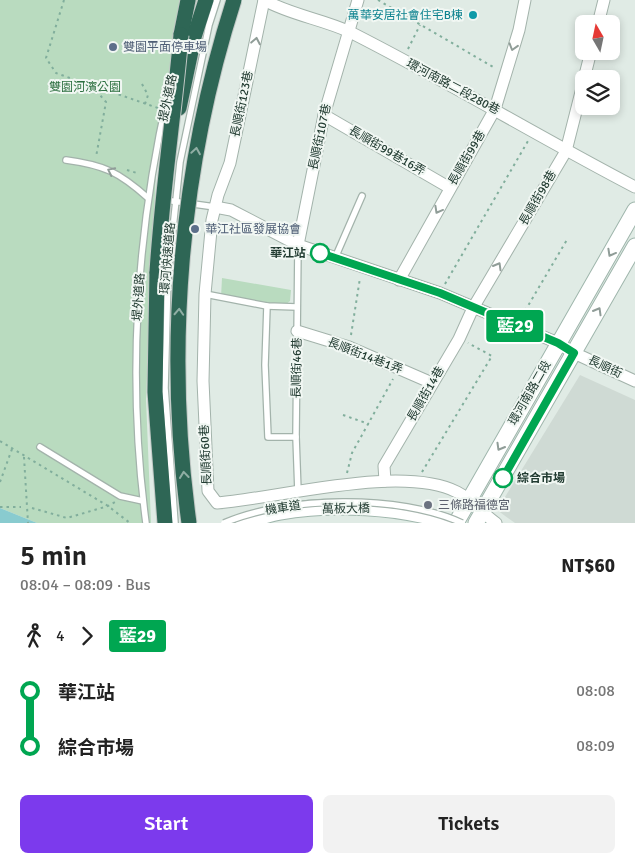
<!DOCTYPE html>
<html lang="en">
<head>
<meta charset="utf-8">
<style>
	:root { --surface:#fff; --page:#f2f2f2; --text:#222; --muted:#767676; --accent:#7c3aed }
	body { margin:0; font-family:Signika,"Noto Sans TC",sans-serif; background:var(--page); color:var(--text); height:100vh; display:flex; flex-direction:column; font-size:19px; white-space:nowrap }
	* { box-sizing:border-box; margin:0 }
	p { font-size:16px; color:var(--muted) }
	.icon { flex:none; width:28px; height:28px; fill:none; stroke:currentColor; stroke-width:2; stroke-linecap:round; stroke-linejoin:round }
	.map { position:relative; height:523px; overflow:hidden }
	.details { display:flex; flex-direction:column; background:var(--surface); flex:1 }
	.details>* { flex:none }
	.badge { padding:0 10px; border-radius:4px; font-size:18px; line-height:32px }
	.needle { width:32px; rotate:351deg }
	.tools { position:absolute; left:575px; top:15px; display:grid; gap:10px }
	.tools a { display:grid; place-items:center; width:45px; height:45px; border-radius:8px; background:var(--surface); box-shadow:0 2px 8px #0003; font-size:25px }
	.map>.badge { position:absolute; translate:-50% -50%; box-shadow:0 0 0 2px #fff }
	.legs { display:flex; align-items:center; gap:8px; height:55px; padding:0 20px; font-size:16px }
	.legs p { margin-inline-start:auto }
	.head { display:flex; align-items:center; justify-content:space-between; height:85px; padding:0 20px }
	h1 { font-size:28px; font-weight:600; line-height:38px }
	.action { display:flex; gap:10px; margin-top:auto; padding:10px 20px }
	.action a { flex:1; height:58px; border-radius:8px; background:var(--accent); color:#fff; font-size:20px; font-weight:600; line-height:58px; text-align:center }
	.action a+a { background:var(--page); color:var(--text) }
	ul { padding:0 20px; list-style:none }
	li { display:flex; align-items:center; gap:18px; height:55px; font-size:19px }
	li i { display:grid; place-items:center; width:8px; height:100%; margin:0 6px; background:currentColor }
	li i::after { content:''; width:12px; height:12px; margin:-6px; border:4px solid; border-radius:50%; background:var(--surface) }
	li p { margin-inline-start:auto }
	li:first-child i { background:linear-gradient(#0000 50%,currentColor 0) }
	li:last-child i { background:linear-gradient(currentColor 50%,#0000 0) }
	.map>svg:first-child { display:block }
</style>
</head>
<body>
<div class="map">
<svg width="635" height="523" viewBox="0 0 635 523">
	<rect width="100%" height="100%" fill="#e0ebe5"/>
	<!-- built -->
	<polygon fill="#cfdad4" points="580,375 635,400 635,523 515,523 497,510"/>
	<!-- green -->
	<g fill="#b9dbbf">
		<polygon points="0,0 197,0 157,148 146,399 151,523 37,523 0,508"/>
		<polygon points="222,278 291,290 290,301 285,305 259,301 259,304 221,297"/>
	</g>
	<!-- water -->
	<polygon fill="#89cbcf" points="0,508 37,523 0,523"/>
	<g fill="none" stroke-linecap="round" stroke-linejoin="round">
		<!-- lane casing -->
		<g stroke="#a3b3ab" stroke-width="8">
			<g id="lane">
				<path d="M66,160C104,165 119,172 148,198"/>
				<polyline points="172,201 215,207"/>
				<polyline points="298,245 296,437 298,492"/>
				<polyline points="335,258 362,196"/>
				<polyline points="205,294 267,306 297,307"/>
				<polyline points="267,306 265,365 268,437 296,437"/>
				<polyline points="40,447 120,496 143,501"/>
				<path d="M146,523C127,381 136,234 168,94"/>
				<polyline points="175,523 165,388 168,276 180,162 209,25 217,0"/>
			</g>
		</g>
		<!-- street casing -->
		<g stroke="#a3b3ab" stroke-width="13">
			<g id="street">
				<path d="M264,0L230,163L218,195L212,220L205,294L203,381L208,491L217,503C279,498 402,464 457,492C471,499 483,514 496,523"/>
				<path d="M264,0C291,15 322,19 350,32C447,81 539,137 635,187"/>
				<polyline points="598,24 604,0"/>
				<polyline points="584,79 591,51"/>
				<polyline points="324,115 450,188"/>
				<polyline points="215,207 231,210 298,245 440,293 558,343 574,353 635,381"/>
				<polyline points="298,245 324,115 358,0"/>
				<polyline points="399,280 495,109 519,30 525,0"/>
				<polyline points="297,331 349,347 432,383"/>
				<polyline points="385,481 384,466 459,339 473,308 566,151 584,80"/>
			</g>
		</g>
		<!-- secondary casing -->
		<g stroke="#9fb6ac" stroke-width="17">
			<g id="secondary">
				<path d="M243,523C255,519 268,514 280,512C332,503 400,506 450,523"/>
				<polyline points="456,523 635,210"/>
				<polyline points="476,523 635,246"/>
			</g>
		</g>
		<!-- highway casing -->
		<g stroke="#c1c8c5" stroke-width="17">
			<g id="highway">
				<polyline points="181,35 188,0"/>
				<polyline points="179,108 194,37 206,0"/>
				<polyline points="157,272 155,392 165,523"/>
			</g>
		</g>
		<!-- path -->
		<g stroke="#81ae9c" stroke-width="2" stroke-dasharray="2.5 4" stroke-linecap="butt">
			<polyline points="64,0 46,58 56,73 92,86 106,102 96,157"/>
			<polyline points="378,0 495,68"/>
			<polyline points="408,49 420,25"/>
			<polyline points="142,84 148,95 145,104"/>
			<polyline points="94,86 158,108"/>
			<polyline points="127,170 137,173"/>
			<polyline points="445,284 528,141"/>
			<polyline points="522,316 568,238"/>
			<polyline points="351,335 360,278"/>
			<polyline points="343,415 369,424"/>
			<polyline points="0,441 108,506 130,523"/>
			<polyline points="24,457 28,523"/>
			<polyline points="422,472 492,356 468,343"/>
			<polyline points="347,473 352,453 393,379"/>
			<polyline points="0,482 12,449"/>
			<polyline points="0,507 21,507"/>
			<polyline points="32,508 67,518 108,506 115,502"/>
		</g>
		<!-- lane -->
		<use href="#lane" stroke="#fff" stroke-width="5.5"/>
		<!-- street -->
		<use href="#street" stroke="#fff" stroke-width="11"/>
		<!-- secondary -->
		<use href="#secondary" stroke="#fff" stroke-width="15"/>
		<!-- highway -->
		<use href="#highway" stroke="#2e6655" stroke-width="15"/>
		<!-- lane-bridge casing -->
		<g stroke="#a3b3ab" stroke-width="8" stroke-linecap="butt">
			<path id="lane-bridge" d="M224,523C286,496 400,494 462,523"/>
		</g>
		<!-- highway-bridge casing -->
		<g stroke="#c1c8c5" stroke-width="17" stroke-linecap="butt">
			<g id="highway-bridge">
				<path d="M157,272C162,193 174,114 181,35"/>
				<path d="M189,523C165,349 180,168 234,0"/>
			</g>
		</g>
		<!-- lane-bridge -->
		<use href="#lane-bridge" stroke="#fff" stroke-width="5.5"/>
		<!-- highway-bridge -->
		<use href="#highway-bridge" stroke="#2e6655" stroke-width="15"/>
	</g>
	<!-- one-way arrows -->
	<defs><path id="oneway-chevron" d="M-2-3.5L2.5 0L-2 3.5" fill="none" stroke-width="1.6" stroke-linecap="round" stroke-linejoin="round" transform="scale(1.25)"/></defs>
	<g stroke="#909d98">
		<use href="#oneway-chevron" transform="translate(256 41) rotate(-79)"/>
		<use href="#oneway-chevron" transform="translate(513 47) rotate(107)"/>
		<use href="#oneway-chevron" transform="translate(111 171) rotate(-154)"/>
		<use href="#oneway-chevron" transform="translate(438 210) rotate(119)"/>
		<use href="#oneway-chevron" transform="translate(611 253) rotate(119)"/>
		<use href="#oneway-chevron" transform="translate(498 266) rotate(-60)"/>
		<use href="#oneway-chevron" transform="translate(598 311) rotate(-60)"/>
		<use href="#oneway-chevron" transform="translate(500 447) rotate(120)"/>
	</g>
	<g stroke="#90aea4">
		<use href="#oneway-chevron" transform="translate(196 151) rotate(-81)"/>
		<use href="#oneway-chevron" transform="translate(179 312) rotate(-87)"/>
		<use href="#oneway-chevron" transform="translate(184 475) rotate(-96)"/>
	</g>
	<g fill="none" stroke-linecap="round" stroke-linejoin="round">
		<!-- line-1 casing -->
		<g stroke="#fff" stroke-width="11">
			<polyline id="line-1" points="320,253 440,293 558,343 574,353 503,478"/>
		</g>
		<!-- line-1 -->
		<use href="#line-1" stroke="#00a651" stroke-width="8"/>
	</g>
	<!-- markers -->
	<circle fill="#0f9aa8" stroke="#f1f7f3" stroke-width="2" cx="473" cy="15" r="5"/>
	<g fill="#5c6f8a" stroke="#f1f7f3" stroke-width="2">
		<circle cx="113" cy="47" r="5"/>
		<circle cx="195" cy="229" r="5"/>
	</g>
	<g fill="#fff" stroke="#00a651" stroke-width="2.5">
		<circle cx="320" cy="253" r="9"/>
		<circle cx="503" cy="478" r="9"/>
	</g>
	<circle fill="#6b7280" stroke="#f1f7f3" stroke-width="2" cx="428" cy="505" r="5"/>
	<g text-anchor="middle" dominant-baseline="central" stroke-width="4" stroke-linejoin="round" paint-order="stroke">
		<!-- culture labels -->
		<g font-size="12" fill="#0d838f" stroke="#f1f7f3" text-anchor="end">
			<text x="463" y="15">萬華安居社會住宅B棟</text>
		</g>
		<!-- service labels -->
		<g font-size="12" fill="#4e5e75" stroke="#f1f7f3" text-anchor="start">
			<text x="123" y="47">雙園平面停車場</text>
			<text x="205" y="229">華江社區發展協會</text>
		</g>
		<!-- park labels -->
		<g font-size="12" fill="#2d7041" stroke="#f1f7f3">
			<text x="85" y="87">雙園河濱公園</text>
		</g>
		<!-- street labels -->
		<g font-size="12" fill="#213b31" stroke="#f1f7f3">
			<text transform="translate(453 87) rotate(28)">環河南路二段280巷</text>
			<text transform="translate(168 98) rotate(-78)">提外道路</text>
			<text transform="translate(242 104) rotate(-78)">長順街123巷</text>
			<text transform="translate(320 137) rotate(-78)">長順街107巷</text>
			<text transform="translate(387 151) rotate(30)">長順街99巷16弄</text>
			<text transform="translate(467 158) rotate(-60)">長順街99巷</text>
			<text transform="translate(538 198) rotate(-60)">長順街98巷</text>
			<text transform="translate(168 258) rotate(-85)">環河快速道路</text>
			<text transform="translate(139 297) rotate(-86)">堤外道路</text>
			<text transform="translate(365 356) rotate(21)">長順街14巷1弄</text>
			<text transform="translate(605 367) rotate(25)">長順街</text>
			<text transform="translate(297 368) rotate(-89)">長順街46巷</text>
			<text transform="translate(530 393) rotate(-60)">環河南路二段</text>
			<text transform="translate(426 394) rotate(-60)">長順街14巷</text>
			<text transform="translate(206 455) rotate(-93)">長順街60巷</text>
			<text transform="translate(283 508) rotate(-9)">機車道</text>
			<text transform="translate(346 509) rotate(-1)">萬板大橋</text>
		</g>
		<!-- stop labels -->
		<g font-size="12" font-weight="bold" fill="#213b31" stroke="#f1f7f3" text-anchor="end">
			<text x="306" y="253">華江站</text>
			<text x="517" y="478" text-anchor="start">綜合市場</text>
		</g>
		<!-- worship labels -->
		<g font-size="12" fill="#5b616d" stroke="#f1f7f3" text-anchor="start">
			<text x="438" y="505">三條路福德宮</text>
		</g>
	</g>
</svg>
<div class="tools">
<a><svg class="needle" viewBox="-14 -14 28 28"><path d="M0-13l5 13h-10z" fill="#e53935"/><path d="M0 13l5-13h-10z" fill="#767676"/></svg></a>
<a><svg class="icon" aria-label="layers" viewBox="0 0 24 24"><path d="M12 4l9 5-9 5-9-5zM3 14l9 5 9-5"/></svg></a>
</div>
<b class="badge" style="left:515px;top:326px;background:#00a651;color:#fff">藍29</b>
</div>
<section class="details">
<div class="head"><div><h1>5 min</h1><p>08:04 – 08:09 · Bus</p></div><b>NT$60</b></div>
<div class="legs"><svg class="icon" aria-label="walk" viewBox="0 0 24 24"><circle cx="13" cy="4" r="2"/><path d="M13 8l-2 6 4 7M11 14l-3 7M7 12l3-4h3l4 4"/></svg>4<svg class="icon" aria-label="forward" viewBox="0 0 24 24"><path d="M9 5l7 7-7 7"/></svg><b class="badge" style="background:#00a651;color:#fff">藍29</b></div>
<ul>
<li><i style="color:#00a651"></i><b>華江站</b><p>08:08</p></li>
<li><i style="color:#00a651"></i><b>綜合市場</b><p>08:09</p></li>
</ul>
<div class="action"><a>Start</a><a>Tickets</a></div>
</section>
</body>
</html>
